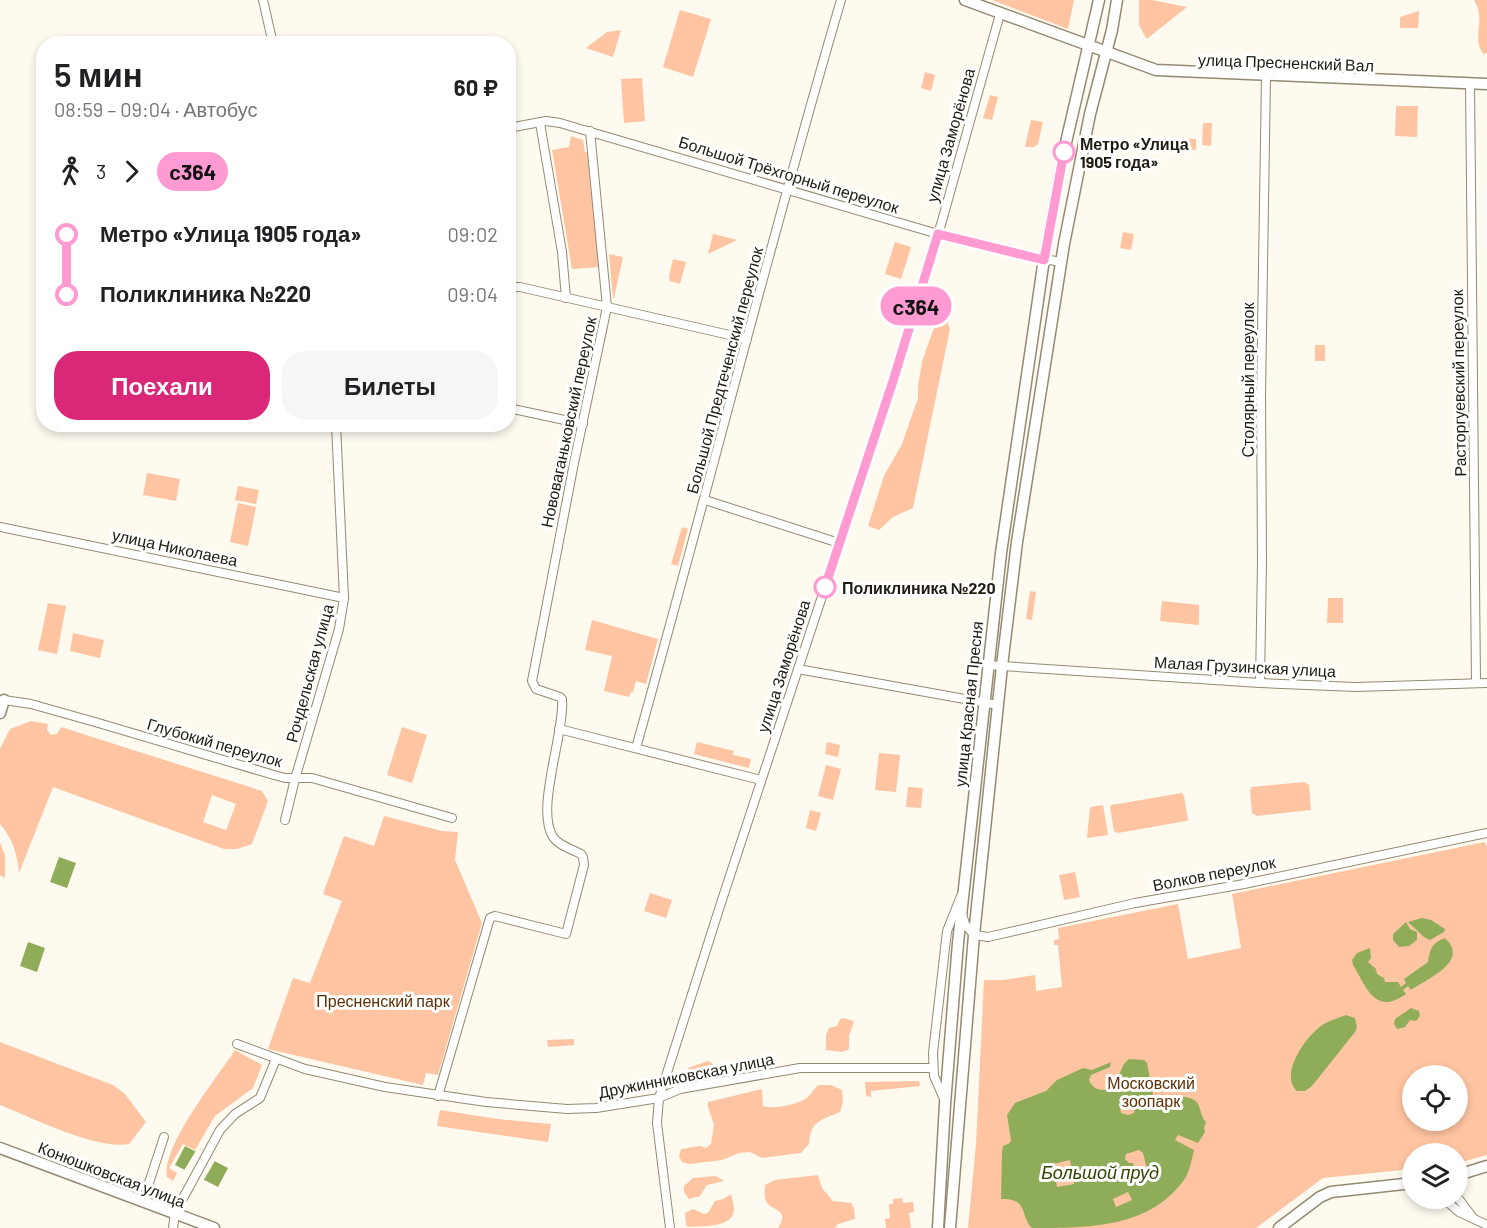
<!DOCTYPE html>
<html lang="ru">
<head>
<meta charset="utf-8">
<style>
	:root { --surface:#fff; --page:#f6f6f6; --text:#202124; --muted:#757577; --accent:#db2777 }
	body { margin:0; font-family:Barlow,sans-serif; background:var(--page); color:var(--text); height:100vh; display:flex; flex-direction:column; font-size:22px; white-space:nowrap }
	* { box-sizing:border-box; margin:0 }
	p { font-size:20px; color:var(--muted) }
	.icon { flex:none; width:33px; height:33px; fill:none; stroke:currentColor; stroke-width:2; stroke-linecap:round; stroke-linejoin:round }
	.map { position:relative; flex:1; overflow:hidden }
	.side { position:absolute; left:36px; top:36px; width:480px; height:396px; display:flex; flex-direction:column; background:var(--surface); border-radius:24px; box-shadow:0 3px 9px #0003 }
	.side>* { flex:none }
	.badge { padding:0 12px; border-radius:20px; font-size:21px; line-height:39px }
	.controls { position:absolute; left:1402px; top:1065px; display:grid; gap:12px }
	.controls a { display:grid; place-items:center; width:66px; height:66px; border-radius:50%; background:var(--surface); box-shadow:0 3px 9px #0003; font-size:30px }
	.map>.badge { position:absolute; translate:-50% -50%; box-shadow:0 0 0 3px #fff }
	.legs { display:flex; align-items:center; gap:9px; height:66px; padding:0 18px; font-size:20px }
	.legs p { margin-inline-start:auto }
	.head { display:flex; align-items:center; justify-content:space-between; height:102px; padding:0 18px }
	h1 { font-size:33px; font-weight:600; line-height:45px }
	.cta { display:flex; gap:12px; margin-top:auto; padding:12px 18px }
	.cta a { flex:1; height:69px; border-radius:24px; background:var(--accent); color:#fff; font-size:24px; font-weight:600; line-height:69px; text-align:center }
	.cta a+a { background:var(--page); color:var(--text) }
	ul { padding:0 18px; list-style:none }
	li { display:flex; align-items:center; gap:21px; height:60px; font-size:22px }
	li i { display:grid; place-items:center; width:9px; height:100%; margin:0 8px; background:currentColor }
	li i::after { content:''; width:15px; height:15px; margin:-8px; border:4px solid; border-radius:50%; background:var(--surface) }
	li p { margin-inline-start:auto }
	li:first-child i { background:linear-gradient(#0000 50%,currentColor 0) }
	li:last-child i { background:linear-gradient(currentColor 50%,#0000 0) }
	.map>svg:first-child { display:block }
</style>
</head>
<body>
<div class="map">
<svg width="1487" height="1228" viewBox="0 0 1487 1228">
	<rect width="100%" height="100%" fill="#fefaef"/>
	<!-- green -->
	<g fill="#ffc5a2" fill-rule="evenodd">
		<polygon points="992,0 1074,0 1068,29"/>
		<polygon points="1139,0 1152,0 1187,7 1148,38 1146,38 1139,25"/>
		<path d="M1474,0H1487V53L1483,54C1471,34 1487,23 1474,0Z"/>
		<polygon points="680,10 711,19 693,77 663,67"/>
		<polygon points="1419,11 1418,28 1400,28 1400,17"/>
		<polygon points="621,30 613,57 586,48 607,32"/>
		<polygon points="925,72 935,75 931,91 921,88"/>
		<polygon points="642,78 645,121 624,123 621,79"/>
		<polygon points="990,95 998,97 992,120 983,118"/>
		<polygon points="1396,106 1418,106 1417,137 1395,136"/>
		<polygon points="1031,120 1043,122 1038,144 1034,147 1025,147"/>
		<polygon points="1203,123 1212,123 1211,146 1202,145"/>
		<polygon points="571,136 583,140 585,152 588,152 601,267 572,269 552,150 569,147"/>
		<polygon points="1161,138 1196,139 1196,150 1161,148"/>
		<polygon points="1123,232 1134,234 1131,250 1120,248"/>
		<polygon points="713,234 714,234 737,240 708,254"/>
		<polygon points="895,242 911,247 901,279 885,274"/>
		<polygon points="609,254 623,257 614,298 613,298"/>
		<polygon points="673,259 686,262 680,284 670,281 669,277"/>
		<polygon points="938,316 945,316 950,329 913,508 893,517 879,530 868,526 884,476 902,444 918,398 918,386 922,362"/>
		<rect x="1315" y="345" width="10" height="16"/>
		<polygon points="147,473 180,479 176,501 143,495"/>
		<polygon points="238,486 259,490 256,504 235,500"/>
		<polygon points="238,503 256,507 248,546 230,542"/>
		<polygon points="682,527 688,529 678,566 671,564"/>
		<polygon points="1030,591 1036,592 1032,620 1026,619"/>
		<polygon points="1328,598 1343,598 1343,623 1327,623"/>
		<polygon points="1162,601 1199,605 1199,625 1160,621"/>
		<polygon points="48,603 66,606 57,654 38,650"/>
		<polygon points="592,620 658,639 646,684 636,681 633,692 631,692 629,697 604,691 612,656 585,650"/>
		<polygon points="73,633 104,640 100,658 70,651"/>
		<path d="M31,721L48,724L47,730L51,735L57,734L61,727L262,791L268,801L252,844L237,849H224L53,787L19,873C17,853 13,839 0,824V749L10,729ZM212,795L236,804L226,830L203,822Z"/>
		<polygon points="402,727 427,735 412,783 387,775"/>
		<polygon points="697,742 734,751 733,755 751,759 749,768 694,754"/>
		<polygon points="827,742 840,745 838,757 825,754"/>
		<polygon points="879,753 900,755 896,792 875,790"/>
		<polygon points="826,765 841,769 833,800 818,796"/>
		<polygon points="1304,782 1309,785 1311,810 1257,816 1252,813 1250,790 1252,787"/>
		<polygon points="908,787 923,788 921,808 906,807"/>
		<polygon points="1182,793 1184,796 1188,820 1186,821 1118,833 1114,831 1110,807 1112,805"/>
		<polygon points="1103,805 1108,835 1087,838 1090,807"/>
		<polygon points="810,810 821,813 816,831 806,828"/>
		<polygon points="384,816 442,831 458,832 455,860 482,923 438,1075 426,1073 423,1085 268,1049 293,978 310,983 342,901 323,894 344,836 374,846"/>
		<polygon points="0,842 5,856 5,878 0,875"/>
		<path d="M1485,842L1487,847V1155L1458,1163V1154H1413V1169L1323,1178L1256,1228H968L976,1144L984,980H1003L1035,975L1036,991L1062,987L1058,945H1054V940L1059,939L1058,928L1178,904L1188,959L1241,948L1232,894ZM1413,1076H1458V1120H1413Z"/>
		<polygon points="1075,872 1080,897 1064,900 1059,875"/>
		<polygon points="650,893 672,900 666,918 644,911"/>
		<polygon points="843,1018 854,1021 849,1036 849,1049 842,1052 826,1050 826,1035 829,1028 837,1026 840,1019"/>
		<polygon points="574,1039 574,1045 548,1047 547,1040"/>
		<path d="M0,1042L113,1085L125,1094L146,1122L129,1144C96,1150 33,1118 0,1105Z"/>
		<path d="M235,1050L262,1065L253,1088L215,1116L195,1150L183,1144L169,1168L177,1173L173,1181L167,1177C162,1145 217,1078 235,1050Z"/>
		<polygon points="708,1061 715,1065 717,1070 713,1074 686,1075 688,1068"/>
		<polygon points="919,1081 920,1086 871,1091 871,1097 866,1096 865,1082"/>
		<path d="M818,1085H831L842,1090L843,1102L840,1112C821,1120 810,1121 809,1144L801,1153L762,1158L750,1152L739,1153L722,1160L690,1164L682,1162L679,1156L681,1149L700,1146L706,1148L711,1144L714,1125L708,1107V1102L762,1089L763,1106C773,1110 800,1104 808,1097C812,1093 814,1089 818,1085Z"/>
		<polygon points="440,1110 498,1119 551,1124 548,1142 437,1126"/>
		<path d="M818,1175L822,1188L833,1201L851,1203L854,1208L855,1219L838,1224L835,1228H778C791,1208 771,1212 766,1201C764,1197 765,1190 765,1185L775,1180Z"/>
		<polygon points="716,1176 724,1181 707,1185 700,1196 689,1199 684,1192 684,1186 693,1178"/>
		<path d="M731,1194C732,1199 734,1204 734,1209C734,1228 702,1226 688,1227L686,1225L685,1213L693,1209L704,1214L708,1213L715,1201L723,1199Z"/>
		<polygon points="902,1198 903,1203 913,1202 914,1212 909,1213 911,1228 886,1228 885,1219 890,1218 889,1204 893,1204 893,1199"/>
	</g>
	<!-- water -->
	<g fill="#8fad59" fill-rule="evenodd">
		<polygon points="59,857 76,863 67,888 50,882"/>
		<polygon points="1422,918 1431,920 1445,929 1444,932 1430,940 1424,937 1408,922"/>
		<polygon points="1406,922 1410,929 1417,932 1417,940 1409,946 1399,947 1393,940 1393,934"/>
		<path d="M1445,938C1470,961 1429,978 1411,990L1408,986L1403,990L1406,994C1375,1016 1367,988 1353,965L1352,960L1357,953L1370,948L1371,958L1368,962L1376,969L1377,974L1384,978L1385,982H1398L1401,987L1406,983L1404,979L1428,962C1430,950 1431,943 1445,938Z"/>
		<polygon points="28,942 45,948 37,972 20,966"/>
		<polygon points="1411,1008 1419,1011 1420,1016 1416,1021 1410,1020 1405,1027 1397,1029 1394,1024 1395,1019"/>
		<path d="M1346,1015L1355,1018L1357,1027L1355,1032L1312,1086L1305,1091H1297C1278,1074 1308,1033 1324,1024C1331,1020 1339,1018 1346,1015Z"/>
		<path d="M1129,1059L1144,1060L1147,1063L1153,1095L1156,1097C1167,1097 1192,1093 1198,1104C1201,1110 1201,1117 1206,1122L1204,1128L1205,1132L1198,1143L1178,1135L1175,1140L1194,1150C1192,1159 1190,1169 1186,1177C1152,1228 1090,1228 1032,1228C1020,1217 1029,1198 1001,1199L1002,1151L1003,1146L1010,1143L1011,1140L1007,1115L1015,1103L1046,1091L1057,1080L1083,1068L1092,1070L1111,1062L1110,1067L1091,1075L1089,1080C1093,1090 1101,1091 1112,1089C1120,1081 1119,1066 1129,1059ZM1124,1103H1128L1135,1107L1134,1113L1128,1115L1121,1113L1120,1107ZM1139,1150L1143,1153L1147,1169L1143,1174L1136,1172L1133,1163H1129L1125,1159L1126,1154ZM1070,1160L1074,1184L1057,1187L1053,1164ZM1128,1192L1132,1200L1116,1207L1113,1199Z"/>
		<polygon points="185,1146 228,1168 218,1187 175,1165"/>
	</g>
	<!-- pier -->
	<polygon fill="#fefaef" points="197,1149 216,1159 202,1183 183,1172"/>
	<g fill="none" stroke-linecap="round" stroke-linejoin="round">
		<!-- minor casing -->
		<g stroke="#948a71" stroke-width="10">
			<g id="minor">
				<polyline points="263,0 273,44"/>
				<polyline points="1470,84 1476,682"/>
				<polyline points="540,123 562,252 566,298"/>
				<polyline points="508,128 546,121 560,123 938,234 1023,255 1061,262"/>
				<polyline points="508,287 520,287 747,339"/>
				<polyline points="508,408 583,424"/>
				<polyline points="705,500 839,543"/>
				<polyline points="0,527 344,598"/>
				<polyline points="987,665 1260,683 1356,687 1487,683"/>
				<polyline points="798,669 998,705"/>
				<polyline points="1260,683 1262,561 1261,394 1266,76"/>
				<polyline points="4,700 31,704 95,722 274,775 285,778 312,778 452,818"/>
				<polyline points="559,729 761,780"/>
				<path d="M636,748C706,499 768,248 841,0"/>
				<polyline points="285,820 295,779 339,629 344,598 336,424"/>
				<polyline points="962,914 965,924 974,935 988,937 1135,903 1244,884 1487,833"/>
				<polyline points="237,1044 305,1069 385,1087 486,1102 567,1109 596,1108 659,1098 680,1089 800,1068 933,1068"/>
				<path d="M438,1096L490,918L495,916L566,934L584,865L583,857L581,854C573,850 558,845 553,837C535,809 565,733 562,699L560,697L536,689L532,681L574,463L607,307L590,131"/>
				<polyline points="944,1099 934,1076 933,1053 947,931 961,896"/>
				<polyline points="1443,1198 1459,1212 1487,1225"/>
				<polyline points="1458,1198 1473,1218"/>
				<polyline points="143,1201 164,1137"/>
				<polyline points="173,1228 175,1213 220,1130 235,1114 260,1098 276,1059"/>
				<polyline points="670,1228 657,1123 659,1098 720,906 893,381 942,221 1000,14"/>
			</g>
		</g>
		<!-- major casing -->
		<g stroke="#948a71" stroke-width="13">
			<g id="major">
				<polyline points="965,0 1156,70 1487,84"/>
				<polyline points="0,713 4,700"/>
				<polyline points="0,1148 214,1228"/>
				<polyline points="1458,1175 1487,1166"/>
				<polyline points="938,1228 945,1104 958,943 1001,553 1044,259 1064,151 1099,0"/>
				<polyline points="950,1228 974,935 1002,666 1017,542 1064,244 1090,114 1112,30 1117,0"/>
				<polyline points="1279,1228 1320,1197 1331,1192 1413,1183"/>
			</g>
		</g>
		<!-- minor -->
		<use href="#minor" stroke="#fff" stroke-width="8"/>
		<!-- major -->
		<use href="#major" stroke="#fff" stroke-width="10"/>
	</g>
	<g fill="none" stroke-linecap="round" stroke-linejoin="round">
		<!-- line-1 casing -->
		<g stroke="#fff" stroke-width="14">
			<polyline id="line-1" points="825,587 893,381 938,234 1044,260 1064,152"/>
		</g>
		<!-- line-1 -->
		<use href="#line-1" stroke="#ff9ad2" stroke-width="9"/>
	</g>
	<!-- markers -->
	<g fill="#fff" stroke="#ff9ad2" stroke-width="3">
		<circle cx="1064" cy="152" r="10"/>
		<circle cx="825" cy="587" r="10"/>
	</g>
	<g text-anchor="middle" dominant-baseline="central" stroke-width="6" stroke-linejoin="round" paint-order="stroke">
		<!-- street labels -->
		<g font-size="16" fill="#1f1b11" stroke="#fff">
			<text transform="translate(1286 62) rotate(2)">улица Пресненский Вал</text>
			<text transform="translate(950 135) rotate(-74)">улица Заморёнова</text>
			<text transform="translate(789 174) rotate(17)">Большой Трёхгорный переулок</text>
			<text transform="translate(724 370) rotate(-75)">Большой Предтеченский переулок</text>
			<text transform="translate(1247 380) rotate(-90)">Столярный переулок</text>
			<text transform="translate(1458 383) rotate(-91)">Расторгуевский переулок</text>
			<text transform="translate(568 422) rotate(-78)">Нововаганьковский переулок</text>
			<text transform="translate(175 547) rotate(12)">улица Николаева</text>
			<text transform="translate(783 666) rotate(-72)">улица Заморёнова</text>
			<text transform="translate(1245 666) rotate(3)">Малая Грузинская улица</text>
			<text transform="translate(309 673) rotate(-75)">Рочдельская улица</text>
			<text transform="translate(968 704) rotate(-84)">улица Красная Пресня</text>
			<text transform="translate(215 742) rotate(16)">Глубокий переулок</text>
			<text transform="translate(1214 873) rotate(-11)">Волков переулок</text>
			<text transform="translate(686 1075) rotate(-11)">Дружинниковская улица</text>
			<text transform="translate(112 1174) rotate(21)">Конюшковская улица</text>
		</g>
		<!-- stop labels -->
		<g font-size="16" font-weight="bold" fill="#1f1b11" stroke="#fff" text-anchor="start">
			<text x="1080" y="143">Метро «Улица<tspan x="1080" dy="18">1905 года»</tspan></text>
			<text x="842" y="587">Поликлиника №220</text>
		</g>
		<!-- park labels -->
		<g font-size="16" fill="#602e04" stroke="#fff">
			<text x="383" y="1000">Пресненский парк</text>
			<text x="1151" y="1082">Московский<tspan x="1151" dy="18">зоопарк</tspan></text>
		</g>
		<!-- water labels -->
		<g font-size="18" font-style="italic" fill="#304301" stroke="#fff">
			<text x="1100" y="1172">Большой пруд</text>
		</g>
	</g>
</svg>
<div class="controls">
<a><svg class="icon" aria-label="locate" viewBox="0 0 24 24"><circle cx="12" cy="12" r="6"/><path d="M12 2v4M12 18v4M2 12h4M18 12h4"/></svg></a>
<a><svg class="icon" aria-label="layers" viewBox="0 0 24 24"><path d="M12 4l9 5-9 5-9-5zM3 14l9 5 9-5"/></svg></a>
</div>
<b class="badge" style="left:916px;top:306px;background:#ff9ad2;color:#111">с364</b>
<section class="side">
<div class="head"><div><h1>5 мин</h1><p>08:59 – 09:04 · Автобус</p></div><b>60 ₽</b></div>
<div class="legs"><svg class="icon" aria-label="walk" viewBox="0 0 24 24"><circle cx="13" cy="4" r="2"/><path d="M13 8l-2 6 4 7M11 14l-3 7M7 12l3-4h3l4 4"/></svg>3<svg class="icon" aria-label="forward" viewBox="0 0 24 24"><path d="M9 5l7 7-7 7"/></svg><b class="badge" style="background:#ff9ad2;color:#111">с364</b></div>
<ul>
<li><i style="color:#ff9ad2"></i><b>Метро «Улица 1905 года»</b><p>09:02</p></li>
<li><i style="color:#ff9ad2"></i><b>Поликлиника №220</b><p>09:04</p></li>
</ul>
<div class="cta"><a>Поехали</a><a>Билеты</a></div>
</section>
</div>
</body>
</html>
